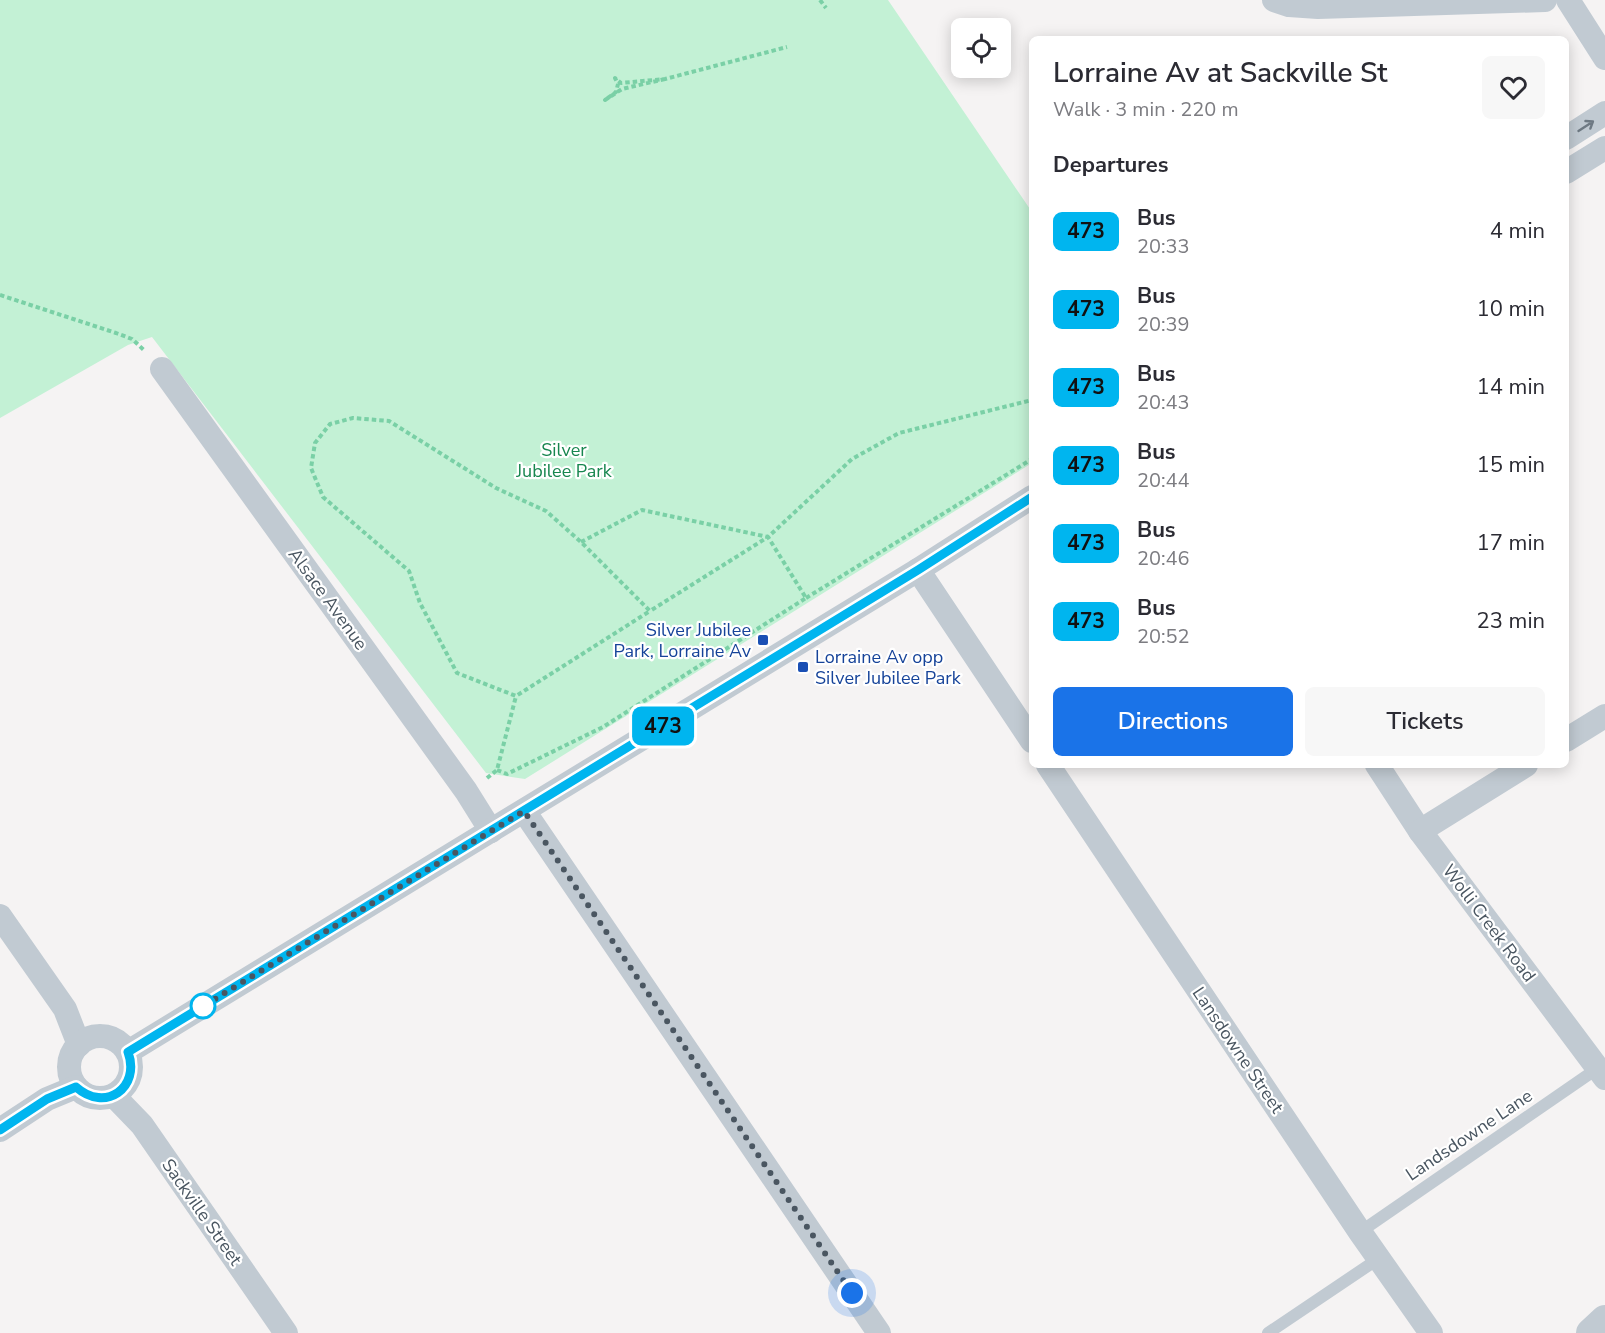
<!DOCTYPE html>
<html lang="en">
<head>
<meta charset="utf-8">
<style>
	:root { --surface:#fff; --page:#f7f7f7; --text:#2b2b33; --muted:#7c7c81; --accent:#1a73e8 }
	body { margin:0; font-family:"Nunito Sans",sans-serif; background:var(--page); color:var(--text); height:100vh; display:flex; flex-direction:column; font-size:22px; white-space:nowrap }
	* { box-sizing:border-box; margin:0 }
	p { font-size:20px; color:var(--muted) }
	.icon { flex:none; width:33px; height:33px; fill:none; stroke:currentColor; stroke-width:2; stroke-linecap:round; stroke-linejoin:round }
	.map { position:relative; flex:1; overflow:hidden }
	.side { position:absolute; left:1029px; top:36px; width:540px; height:732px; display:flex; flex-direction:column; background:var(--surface); border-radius:9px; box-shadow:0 3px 15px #0003 }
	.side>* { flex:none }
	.badge { padding:0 12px; border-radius:9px; font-size:21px; line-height:39px }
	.buttons { position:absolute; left:951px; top:18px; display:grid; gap:12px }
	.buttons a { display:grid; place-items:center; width:60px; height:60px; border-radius:9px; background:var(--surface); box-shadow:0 3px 15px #0003; font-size:30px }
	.you { position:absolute; width:30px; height:30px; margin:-15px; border:4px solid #fff; border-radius:50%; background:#1a73e8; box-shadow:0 0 0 9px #1a73e833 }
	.map>.badge { position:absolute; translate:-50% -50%; box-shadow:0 0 0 3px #fff }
	h2 { padding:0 24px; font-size:22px; line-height:54px }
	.round { display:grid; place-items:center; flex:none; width:63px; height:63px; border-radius:9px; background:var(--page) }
	.summary { display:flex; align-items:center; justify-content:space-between; height:102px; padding:0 24px }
	h1 { font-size:28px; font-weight:600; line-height:45px }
	.button { display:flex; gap:12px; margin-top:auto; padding:12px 24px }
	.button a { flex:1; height:69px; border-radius:9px; background:var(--accent); color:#fff; font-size:24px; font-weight:600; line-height:69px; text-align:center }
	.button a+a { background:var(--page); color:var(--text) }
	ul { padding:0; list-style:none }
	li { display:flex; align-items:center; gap:18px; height:78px; padding:0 24px }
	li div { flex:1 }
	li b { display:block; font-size:22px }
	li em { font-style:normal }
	li .badge { min-width:66px; font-weight:700; text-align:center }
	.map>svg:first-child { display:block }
</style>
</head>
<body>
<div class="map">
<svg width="1605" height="1333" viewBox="0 0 1605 1333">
	<rect width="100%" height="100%" fill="#f5f3f3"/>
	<!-- green -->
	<polygon fill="#c3f1d5" points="0,0 888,0 1032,212 1032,463 525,779 486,773 152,337 128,345 0,418"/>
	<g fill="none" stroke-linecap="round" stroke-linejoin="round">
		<!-- path -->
		<g stroke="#7ad0a6" stroke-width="4" stroke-dasharray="4.5 3" stroke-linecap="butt">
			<polyline points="820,0 826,8"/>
			<polyline points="665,79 622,89 605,100 616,92 618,84 615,78 621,83 665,79 787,47"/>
			<polyline points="0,295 116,333 132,339 145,351"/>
			<polyline points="581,542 642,510 768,537 852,459 899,433 1032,400"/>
			<polyline points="806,598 1032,459"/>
			<polyline points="497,770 507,774 603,727 806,598 768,537 650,611"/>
			<polyline points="487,778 497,770 516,696 457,673 420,603 409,571 323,497 311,468 315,443 330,424 353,418 389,421 496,488 546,511 581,542 650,611 516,696"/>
		</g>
		<!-- service -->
		<g stroke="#c1cad2" stroke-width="12">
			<polyline points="1360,1232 1598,1068"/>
			<polyline points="1268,1333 1378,1259"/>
		</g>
		<!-- minor -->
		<g stroke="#c1cad2" stroke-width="24">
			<polyline points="1274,0 1289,5 1318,7 1545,0"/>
			<polyline points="1568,0 1605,58"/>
			<polyline points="1566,138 1605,113"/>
			<polyline points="1566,172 1605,148"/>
			<polyline points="162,369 466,791 491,831"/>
			<polyline points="918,570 1032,741"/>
			<polyline points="1566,740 1605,716"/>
			<polyline points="1048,765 1360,1232 1431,1333"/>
			<polyline points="1377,765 1420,831 1605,1078"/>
			<polyline points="524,811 879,1333"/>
			<polyline points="1420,831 1526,765"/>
			<polyline points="0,916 65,1009 79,1045"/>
			<circle cx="100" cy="1067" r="31"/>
			<polyline points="128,1052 918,570 1032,497"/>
			<polyline points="114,1096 142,1125 286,1333"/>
			<polyline points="0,1130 47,1099 76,1087"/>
		</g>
		<!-- tertiary -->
		<polyline stroke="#c1cad2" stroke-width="30" points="1591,1333 1605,1320"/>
	</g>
	<!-- one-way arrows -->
	<defs><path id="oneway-shaft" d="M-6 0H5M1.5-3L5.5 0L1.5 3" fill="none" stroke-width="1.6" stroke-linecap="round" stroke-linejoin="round" transform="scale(1.5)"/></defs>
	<use stroke="#6e7983" href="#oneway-shaft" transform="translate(1586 126) rotate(-33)"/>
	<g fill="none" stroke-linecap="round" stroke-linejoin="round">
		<!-- line casing -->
		<g stroke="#fff" stroke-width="14">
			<path id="line" d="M0,1130L47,1099L76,1087C105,1113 141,1088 128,1052L918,570L1032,497"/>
		</g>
		<!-- line -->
		<use href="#line" stroke="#00b5ef" stroke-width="9"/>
		<!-- walk -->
		<polyline stroke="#4a5661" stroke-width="6" stroke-dasharray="0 10.8" points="203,1006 200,1008 524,811 852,1293"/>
	</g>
	<!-- markers -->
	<g fill="#1a4fb4" stroke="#fff" stroke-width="2">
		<rect x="757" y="634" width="12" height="12" rx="3"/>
		<rect x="797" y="661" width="12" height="12" rx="3"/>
	</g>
	<circle fill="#fff" stroke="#00b5ef" stroke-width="3" cx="203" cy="1006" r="12"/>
	<g text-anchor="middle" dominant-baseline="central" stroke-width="4.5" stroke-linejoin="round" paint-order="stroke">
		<!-- park labels -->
		<g font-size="18" fill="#17864f" stroke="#fff">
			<text x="564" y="450">Silver<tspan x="564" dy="21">Jubilee Park</tspan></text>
		</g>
		<!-- street labels -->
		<g font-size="18" fill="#4a5661" stroke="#fff">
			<text transform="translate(328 599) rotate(54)">Alsace Avenue</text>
			<text transform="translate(1489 923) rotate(53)">Wolli Creek Road</text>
			<text transform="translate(1238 1050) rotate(56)">Lansdowne Street</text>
			<text transform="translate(1469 1135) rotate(-34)">Landsdowne Lane</text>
			<text transform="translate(202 1212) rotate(55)">Sackville Street</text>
		</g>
		<!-- transit labels -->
		<g font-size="18" fill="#164399" stroke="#fff" text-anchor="end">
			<text x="751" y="630">Silver Jubilee<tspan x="751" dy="21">Park, Lorraine Av</tspan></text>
			<text x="815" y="657" text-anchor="start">Lorraine Av opp<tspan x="815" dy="21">Silver Jubilee Park</tspan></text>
		</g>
	</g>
</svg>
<div class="buttons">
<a><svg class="icon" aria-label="locate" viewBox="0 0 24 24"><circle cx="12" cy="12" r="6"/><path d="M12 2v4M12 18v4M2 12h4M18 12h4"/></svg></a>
</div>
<div class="you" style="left:852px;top:1293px"></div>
<b class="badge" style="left:663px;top:726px;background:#00b5ef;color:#111">473</b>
<section class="side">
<div class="summary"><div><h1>Lorraine Av at Sackville St</h1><p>Walk · 3 min · 220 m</p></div><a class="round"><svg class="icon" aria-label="heart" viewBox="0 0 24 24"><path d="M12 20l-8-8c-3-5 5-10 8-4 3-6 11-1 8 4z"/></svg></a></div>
<h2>Departures</h2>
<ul>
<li><span class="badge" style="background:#00b5ef;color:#111">473</span><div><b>Bus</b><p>20:33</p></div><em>4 min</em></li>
<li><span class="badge" style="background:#00b5ef;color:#111">473</span><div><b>Bus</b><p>20:39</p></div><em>10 min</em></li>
<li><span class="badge" style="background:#00b5ef;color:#111">473</span><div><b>Bus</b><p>20:43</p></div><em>14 min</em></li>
<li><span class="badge" style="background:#00b5ef;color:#111">473</span><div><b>Bus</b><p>20:44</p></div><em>15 min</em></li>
<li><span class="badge" style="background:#00b5ef;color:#111">473</span><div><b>Bus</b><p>20:46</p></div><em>17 min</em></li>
<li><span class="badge" style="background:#00b5ef;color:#111">473</span><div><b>Bus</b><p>20:52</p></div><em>23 min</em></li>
</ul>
<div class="button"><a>Directions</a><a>Tickets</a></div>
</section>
</div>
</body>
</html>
